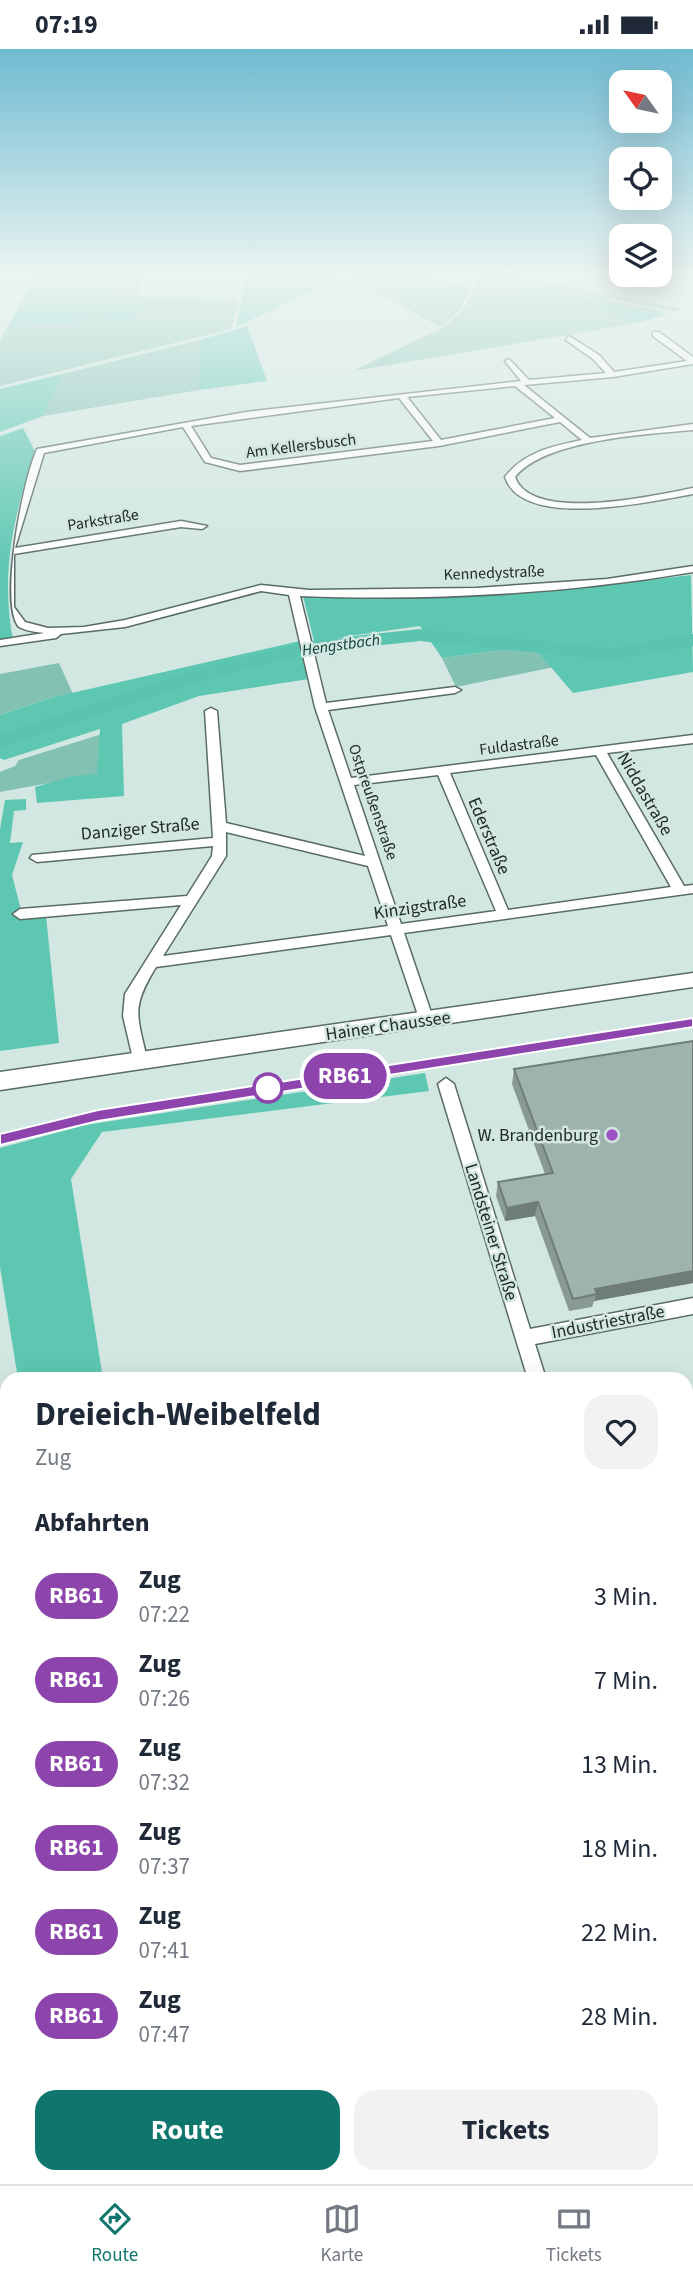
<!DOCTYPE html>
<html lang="de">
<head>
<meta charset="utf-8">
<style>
	:root { --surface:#fff; --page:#f2f2f3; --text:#1f2937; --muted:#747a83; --line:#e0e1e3; --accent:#0f766e }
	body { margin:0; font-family:"Source Sans 3",sans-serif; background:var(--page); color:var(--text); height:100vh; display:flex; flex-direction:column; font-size:26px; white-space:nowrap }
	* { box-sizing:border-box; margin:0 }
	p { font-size:23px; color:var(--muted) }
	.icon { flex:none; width:38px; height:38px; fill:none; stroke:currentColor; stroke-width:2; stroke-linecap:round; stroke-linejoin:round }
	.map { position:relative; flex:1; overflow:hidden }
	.details { position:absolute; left:0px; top:1323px; width:693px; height:812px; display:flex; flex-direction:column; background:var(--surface); border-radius:21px 21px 0 0; box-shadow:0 7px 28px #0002 }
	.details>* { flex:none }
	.badge { padding:0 14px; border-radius:23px; font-size:24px; line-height:46px }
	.needle { width:46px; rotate:303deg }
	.fabs { position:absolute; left:609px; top:21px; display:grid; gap:14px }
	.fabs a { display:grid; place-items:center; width:63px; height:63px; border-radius:14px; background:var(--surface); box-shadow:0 7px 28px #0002; font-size:35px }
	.map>.badge { position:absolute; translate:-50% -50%; box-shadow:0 0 0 4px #fff }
	h2 { padding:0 35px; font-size:26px; line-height:63px }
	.round { display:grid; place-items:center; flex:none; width:74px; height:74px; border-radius:21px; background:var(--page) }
	.summary { display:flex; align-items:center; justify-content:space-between; height:119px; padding:0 35px }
	h1 { font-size:33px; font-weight:700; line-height:52px }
	.primary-button { display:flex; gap:14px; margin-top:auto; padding:14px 35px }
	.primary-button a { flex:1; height:80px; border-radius:21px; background:var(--accent); color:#fff; font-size:28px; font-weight:700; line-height:80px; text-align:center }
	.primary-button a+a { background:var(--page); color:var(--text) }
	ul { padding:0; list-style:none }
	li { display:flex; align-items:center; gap:21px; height:84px; padding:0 35px }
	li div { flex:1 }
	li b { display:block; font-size:26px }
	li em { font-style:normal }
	li .badge { min-width:77px; font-weight:700; text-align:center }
	.status { display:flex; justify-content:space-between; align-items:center; height:49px; padding:0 35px; background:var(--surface); direction:ltr }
	.status svg { height:19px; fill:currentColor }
	.dock { display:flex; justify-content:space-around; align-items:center; height:98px; border-top:2px solid var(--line); background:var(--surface); font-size:19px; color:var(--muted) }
	.dock a { display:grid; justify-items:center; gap:4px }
	.dock .current { color:var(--accent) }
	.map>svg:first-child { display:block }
</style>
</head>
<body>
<div class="status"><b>07:19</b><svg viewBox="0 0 49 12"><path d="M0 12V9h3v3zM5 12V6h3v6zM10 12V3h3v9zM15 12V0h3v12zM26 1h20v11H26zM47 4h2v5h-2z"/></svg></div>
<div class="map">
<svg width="693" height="2135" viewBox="0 0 693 2135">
	<rect width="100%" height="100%" fill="#d2e7e1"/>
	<!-- green -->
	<g fill="#83c1b3">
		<polygon points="62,224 144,225 138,247 239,250 231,280 0,337 0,291 9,276 77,275 78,270 98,267 108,272 133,270 134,262 122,254 123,246 39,243 35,238 40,233 55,230"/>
		<polygon points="247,224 350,224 324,237 245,233"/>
		<polygon points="484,224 500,224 683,260 675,262 608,249 605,251 669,263 660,266 479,231"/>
		<polygon points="357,225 425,252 464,252 459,262 440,278 350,228"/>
		<path d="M477,234C508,240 616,258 637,274L353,322L442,279L463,262Z"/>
		<polygon points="200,291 199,341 43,367 62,325"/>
		<polygon points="502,601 537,602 554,618 456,638 442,609"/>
		<polygon points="59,614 73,645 54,648 0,666 0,625"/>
		<polygon points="102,685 98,725 0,743 0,723 15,717 19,711"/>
	</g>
	<!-- forest -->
	<g fill="#5dc7b2">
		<polygon points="36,224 62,224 55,230 40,233 36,238 40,243 124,246 122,254 146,255 145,262 134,262 133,271 108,272 98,267 78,270 77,275 9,276"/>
		<polygon points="402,224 471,238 464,252 425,252 357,225"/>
		<path d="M479,231L666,266L637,274C616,258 508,240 477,234Z"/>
		<polygon points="257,232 324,237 236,278 245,233"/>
		<polygon points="247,277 267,332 199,341 200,291"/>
		<polygon points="62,325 43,367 0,383 0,340"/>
		<path d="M23,379L35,402C14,466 0,523 13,591L0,592V387Z"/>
		<path d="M691,526L693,623L573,644L537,602L502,601L442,609L420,577L314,592L303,547C433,545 562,543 691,526Z"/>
		<polygon points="300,592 309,630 199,647 122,675 124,747 37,754 35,738 73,727 97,725 100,680 4,711 0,709 0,666 54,648"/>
		<polygon points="26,750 26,761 14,762 10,794 23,793 12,826 23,869 46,867 59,994 0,1002 0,780 5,751"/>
		<polygon points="425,1024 429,1042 102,1083 71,1130 103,1330 18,1330 0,1218 0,1099 85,1076"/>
		<polygon points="148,2128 249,2128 250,2135 150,2135"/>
	</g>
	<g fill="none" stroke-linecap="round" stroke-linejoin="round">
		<!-- river -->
		<polygon fill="#5ac4af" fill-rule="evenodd" points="420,580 612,599 693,585 693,597 612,611 420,592 316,603 212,629 0,699 0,685 198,620 316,591"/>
		<!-- street casing -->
		<g stroke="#596b66" stroke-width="3">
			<g id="street">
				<path d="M653,283H659L693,308V315L613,328L524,336L590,389L693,375V381C646,385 544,391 515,428C531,475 657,446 693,439V445C653,452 523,482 505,428C524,403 553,397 582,391L560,373L439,397L240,422L205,413L183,378L44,404L15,499L181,472L207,477L202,480L181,478L14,505V558L25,573L48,579L84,578L125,571L261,536L309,541L476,539L607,530L693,517V523C564,545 431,552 300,547L326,654L455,638L461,641L455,644L328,661L351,729L693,686V694L607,704L684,837L693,836V844L404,884L434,972L427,977L420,972L391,886L156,918C131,959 137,965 147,1010L144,1014H134L123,967L125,945L181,856L20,870L13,865L20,860L187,847L212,807L213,797L37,813L30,809L32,806L213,789L205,662L211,659L217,662L226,774L365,807L315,658L289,546L261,542L125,578L61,585L56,589L0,597V591L44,584C37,583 24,582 18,577C0,552 22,433 37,400L246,363L521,332L505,312L509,310L529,331L606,324L593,310L566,291L569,287L599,306L614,323L687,312L653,287ZM515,337L555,369L441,391L407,348ZM399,349L433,392L240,416L211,409L191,377ZM596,706L671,838L508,861L450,724ZM438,726L496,862L401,875L354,736ZM226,783L368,817L388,877L163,907L226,807Z"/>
				<polygon points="446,1029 454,1035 530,1280 693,1249 693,1265 535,1295 546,1330 528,1330 438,1035"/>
				<polygon points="686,1766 693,1769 693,1811 686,1808"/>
			</g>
		</g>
		<!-- secondary casing -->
		<g stroke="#596b66" stroke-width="3">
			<polygon id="secondary" points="693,924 693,938 0,1041 0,1023"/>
		</g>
		<!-- highway casing -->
		<g stroke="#fff" stroke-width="3">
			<g id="highway">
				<polygon points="0,1409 7,1412 7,1491 0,1488"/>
				<polygon points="0,1720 7,1722 7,1814 0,1811"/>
				<polygon points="21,2128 71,2128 72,2135 22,2135"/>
				<polygon points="77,2128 127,2128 128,2135 78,2135"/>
			</g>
		</g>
		<!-- street -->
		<use href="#street" fill="#fff" fill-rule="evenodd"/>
		<!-- secondary -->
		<use href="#secondary" fill="#fff" fill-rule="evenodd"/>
		<!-- highway -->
		<use href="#highway" fill="#af82ca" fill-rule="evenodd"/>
		<!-- rail-far1 -->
		<polyline stroke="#606c69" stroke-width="4.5" points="123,1062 693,974"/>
		<!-- rail -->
		<polyline stroke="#606c69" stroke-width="6" points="0,1091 98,1066 135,1060"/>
	</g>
	<!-- wall -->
	<polygon fill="#899a96" points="693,992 693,1234 594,1252 592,1258 569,1262 535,1167 505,1172 496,1147 498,1133 545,1125 512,1035 514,1020"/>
	<!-- shaded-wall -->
	<g fill="#6f7d7a">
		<polygon points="538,1153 535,1167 505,1172 507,1159"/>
		<polygon points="693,1222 693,1234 594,1252 597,1245 595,1240"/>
		<polygon points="693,1603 693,1607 686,1609 686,1605"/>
	</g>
	<!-- building -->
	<g fill="#9fb3ae" stroke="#6f7d7a" stroke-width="2">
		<polygon points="693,992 693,1222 595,1240 597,1245 573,1250 538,1153 507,1159 498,1133 553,1124 514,1020"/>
		<polygon points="693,1565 693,1603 686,1605 686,1567"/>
	</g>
	<!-- sky -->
	<linearGradient id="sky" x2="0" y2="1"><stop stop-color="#6fbad1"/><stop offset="0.43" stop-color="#ebf4f2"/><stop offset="1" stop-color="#ebf4f2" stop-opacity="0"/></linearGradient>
	<rect width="693" height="523" fill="url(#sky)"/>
	<!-- line -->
	<polygon fill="#8e44ad" stroke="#fff" stroke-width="2" points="693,969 693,978 98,1072 0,1096 0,1085 98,1061"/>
	<!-- markers -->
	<circle fill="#fff" stroke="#8e44ad" stroke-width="3.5" cx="268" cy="1039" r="14"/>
	<circle fill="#9d53c5" stroke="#d2e7e1" stroke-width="2.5" cx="612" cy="1086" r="7"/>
	<g text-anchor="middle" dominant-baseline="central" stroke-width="5" stroke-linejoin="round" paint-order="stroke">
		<!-- far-street labels -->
		<g font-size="16" fill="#232b29" stroke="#d2e7e1">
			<text transform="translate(301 397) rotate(-7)">Am Kellersbusch</text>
			<text transform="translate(103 471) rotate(-9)">Parkstraße</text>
			<text transform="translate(494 524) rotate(-2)">Kennedystraße</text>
			<text transform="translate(519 696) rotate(-7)">Fuldastraße</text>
			<text transform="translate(373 753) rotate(71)">Ostpreußenstraße</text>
		</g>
		<!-- far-water labels -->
		<g font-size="16" font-style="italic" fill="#073a31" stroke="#d2e7e1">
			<text transform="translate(341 596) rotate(-8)">Hengstbach</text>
		</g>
		<!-- street labels -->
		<g font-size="18" fill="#232b29" stroke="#d2e7e1">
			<text transform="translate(645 745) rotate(60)">Niddastraße</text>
			<text transform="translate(140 780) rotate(-5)">Danziger Straße</text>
			<text transform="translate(489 787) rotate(67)">Ederstraße</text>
			<text transform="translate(420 858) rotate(-8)">Kinzigstraße</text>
			<text transform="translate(388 977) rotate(-8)">Hainer Chaussee</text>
			<text transform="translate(491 1183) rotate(73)">Landsteiner Straße</text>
			<text transform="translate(608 1273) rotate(-11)">Industriestraße</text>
		</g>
		<!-- poi labels -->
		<g font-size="18" fill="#232b29" stroke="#d2e7e1" text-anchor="end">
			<text x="598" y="1086">W. Brandenburg</text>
		</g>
	</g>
</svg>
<div class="fabs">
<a><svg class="needle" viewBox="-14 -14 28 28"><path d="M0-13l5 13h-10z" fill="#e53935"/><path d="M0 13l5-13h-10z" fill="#747a83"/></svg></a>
<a><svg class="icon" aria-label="locate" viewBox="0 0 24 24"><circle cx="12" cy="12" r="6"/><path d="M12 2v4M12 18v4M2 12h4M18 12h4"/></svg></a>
<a><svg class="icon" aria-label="layers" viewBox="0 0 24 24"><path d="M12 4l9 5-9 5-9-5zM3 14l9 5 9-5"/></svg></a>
</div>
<b class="badge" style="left:345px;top:1027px;background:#8e44ad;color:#fff">RB61</b>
<section class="details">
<div class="summary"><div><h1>Dreieich-Weibelfeld</h1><p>Zug</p></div><a class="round"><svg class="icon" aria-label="heart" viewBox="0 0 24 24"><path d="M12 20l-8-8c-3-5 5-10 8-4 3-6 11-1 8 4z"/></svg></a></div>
<h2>Abfahrten</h2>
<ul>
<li><span class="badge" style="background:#8e44ad;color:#fff">RB61</span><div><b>Zug</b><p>07:22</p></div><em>3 Min.</em></li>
<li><span class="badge" style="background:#8e44ad;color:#fff">RB61</span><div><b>Zug</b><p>07:26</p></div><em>7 Min.</em></li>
<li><span class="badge" style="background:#8e44ad;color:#fff">RB61</span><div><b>Zug</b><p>07:32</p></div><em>13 Min.</em></li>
<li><span class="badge" style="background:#8e44ad;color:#fff">RB61</span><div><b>Zug</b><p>07:37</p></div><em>18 Min.</em></li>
<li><span class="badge" style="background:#8e44ad;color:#fff">RB61</span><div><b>Zug</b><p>07:41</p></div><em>22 Min.</em></li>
<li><span class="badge" style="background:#8e44ad;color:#fff">RB61</span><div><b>Zug</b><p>07:47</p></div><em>28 Min.</em></li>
</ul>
<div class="primary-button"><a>Route</a><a>Tickets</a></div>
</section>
</div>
<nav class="dock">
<a class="current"><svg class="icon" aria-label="directions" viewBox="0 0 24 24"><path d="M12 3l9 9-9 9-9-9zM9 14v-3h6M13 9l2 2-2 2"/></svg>Route</a>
<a><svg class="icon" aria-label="map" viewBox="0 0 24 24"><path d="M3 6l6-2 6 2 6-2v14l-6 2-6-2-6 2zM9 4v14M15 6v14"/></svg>Karte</a>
<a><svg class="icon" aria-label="tickets" viewBox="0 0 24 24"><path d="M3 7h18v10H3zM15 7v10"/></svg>Tickets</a>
</nav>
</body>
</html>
